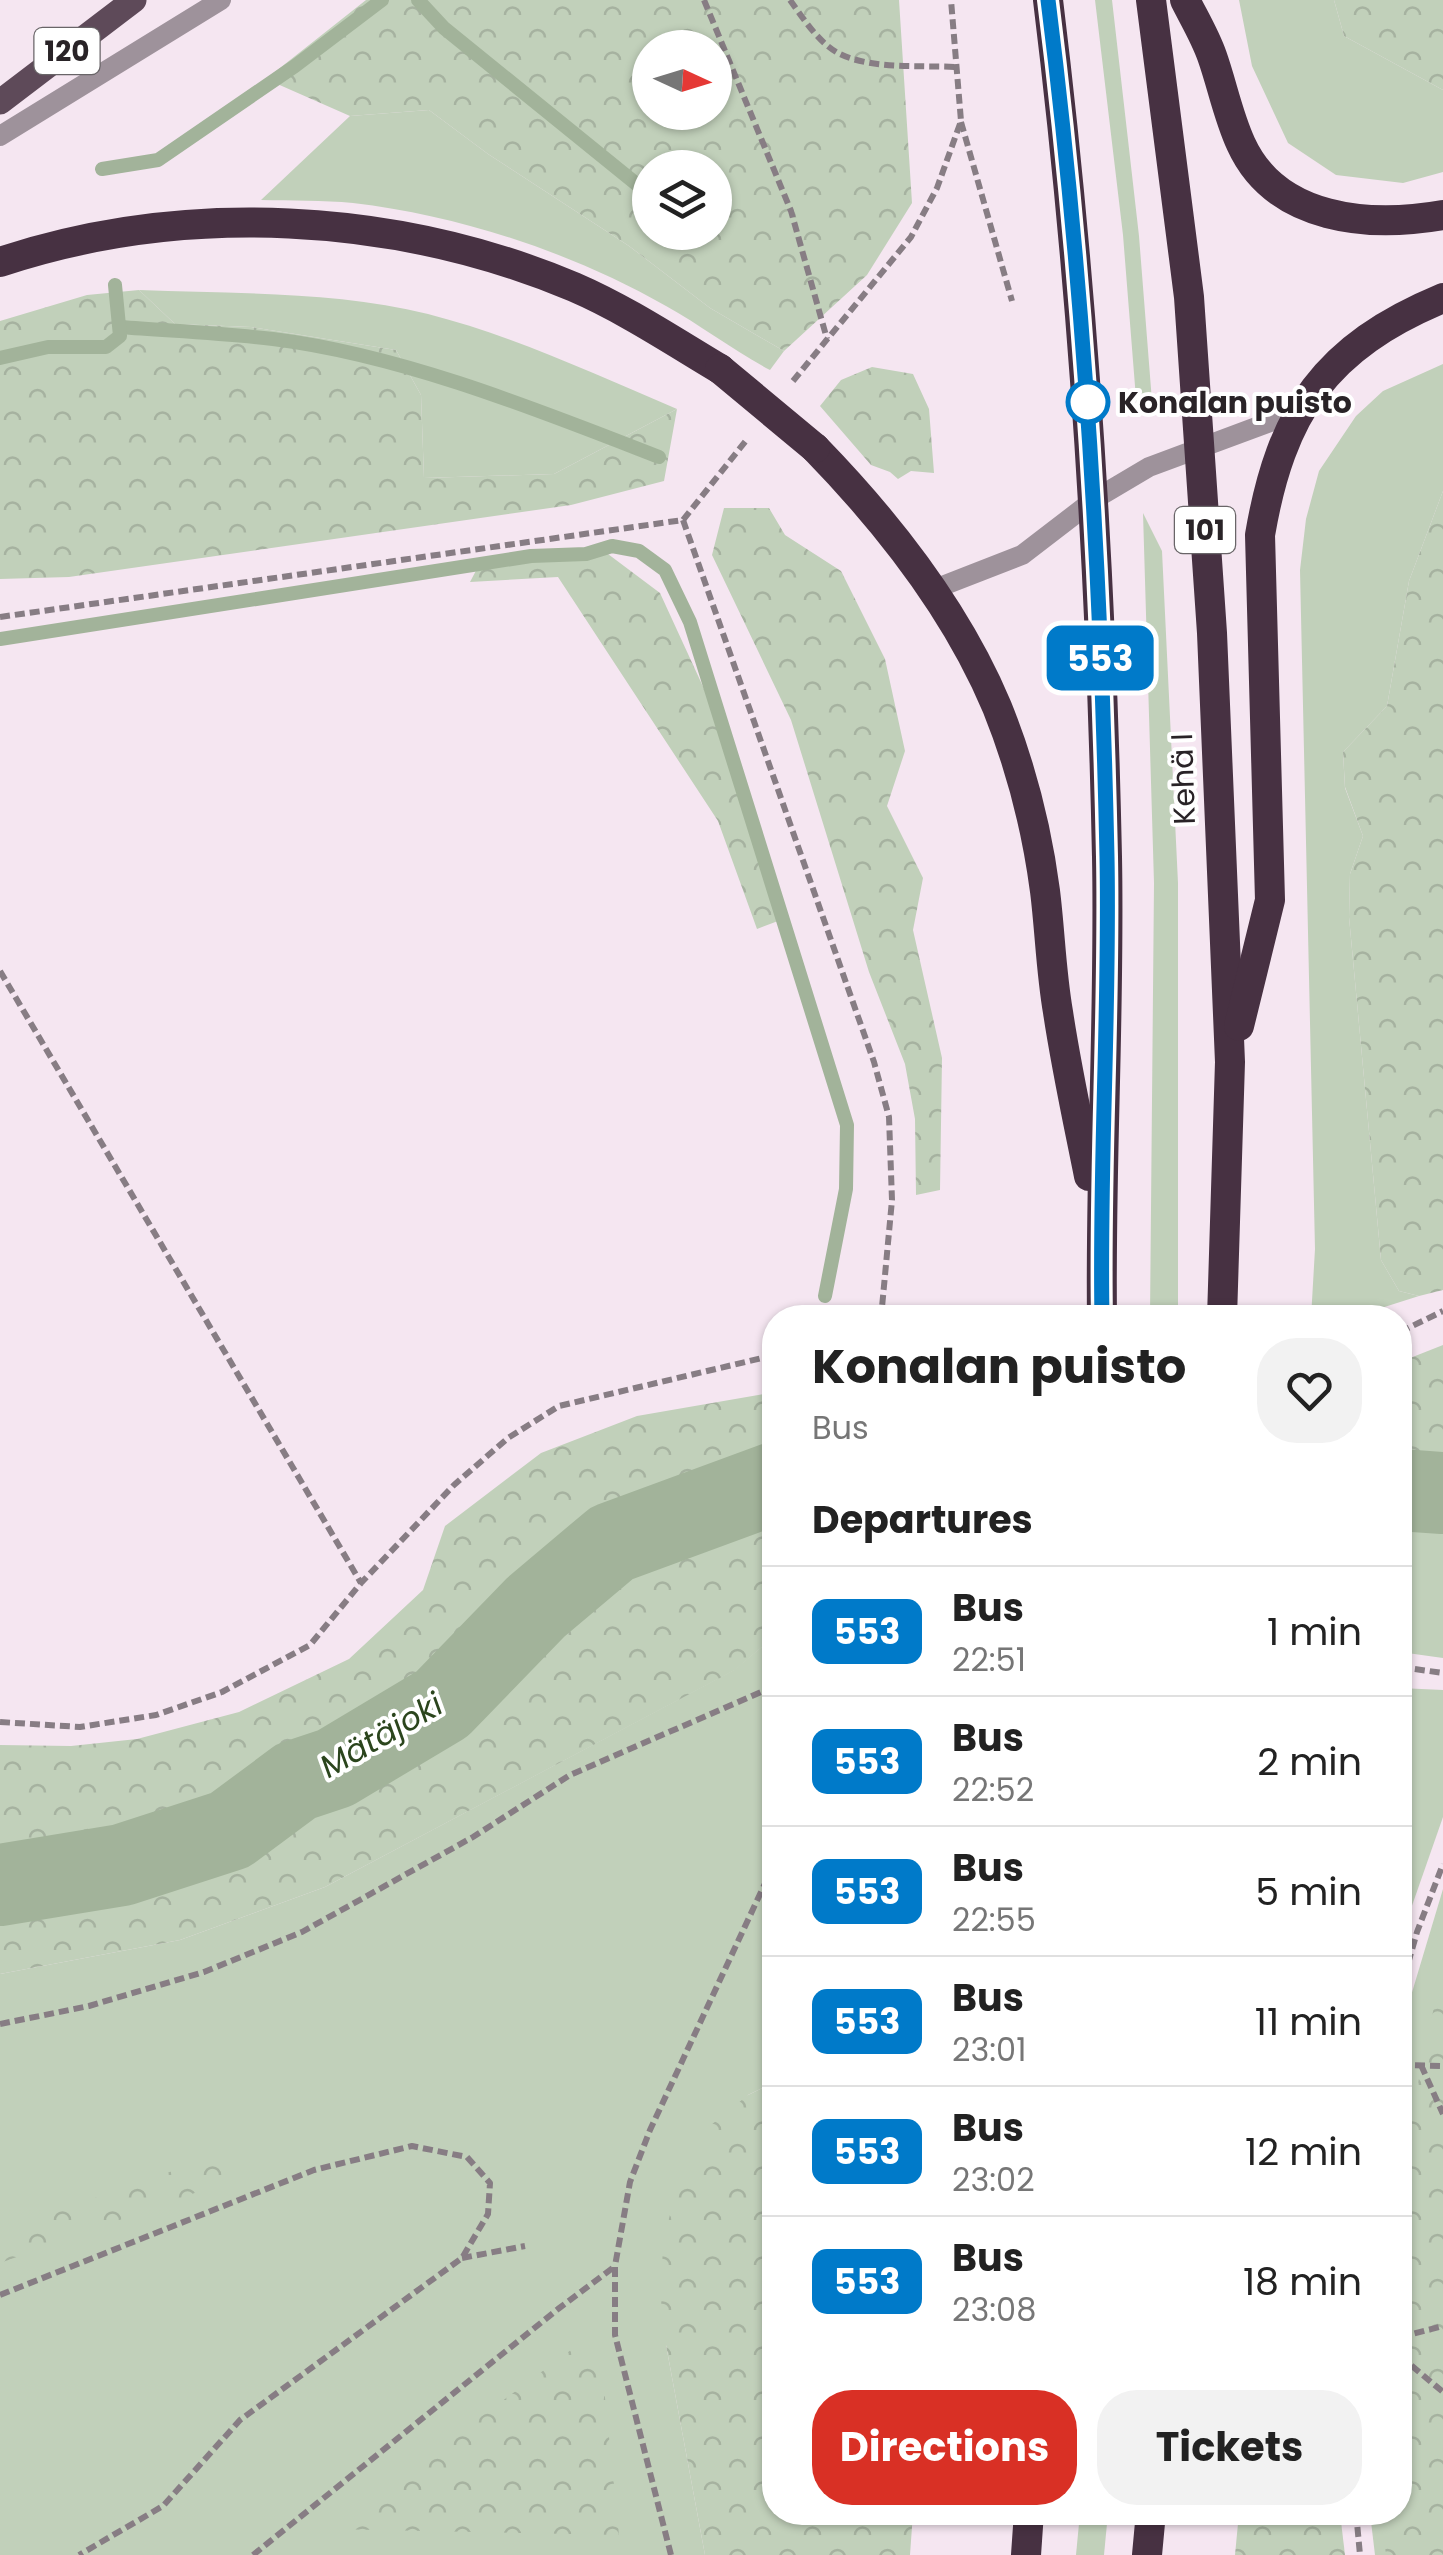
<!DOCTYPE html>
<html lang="en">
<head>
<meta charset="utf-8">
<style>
	:root { --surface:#fff; --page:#f2f2f2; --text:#222; --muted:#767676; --line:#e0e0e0; --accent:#d93025 }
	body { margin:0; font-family:Poppins,sans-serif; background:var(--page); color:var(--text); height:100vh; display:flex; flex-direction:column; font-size:38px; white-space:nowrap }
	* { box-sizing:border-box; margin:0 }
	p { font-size:32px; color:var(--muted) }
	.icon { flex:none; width:55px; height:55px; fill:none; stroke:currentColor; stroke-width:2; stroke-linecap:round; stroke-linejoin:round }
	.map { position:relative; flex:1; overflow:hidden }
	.side { position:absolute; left:762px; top:1305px; width:650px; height:1220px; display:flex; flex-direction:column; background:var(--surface); border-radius:40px; box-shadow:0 2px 8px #0004 }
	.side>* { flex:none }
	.badge { padding:0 20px; border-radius:15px; font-size:35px; line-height:65px }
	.needle { width:65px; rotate:94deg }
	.controls { position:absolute; left:632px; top:30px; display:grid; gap:20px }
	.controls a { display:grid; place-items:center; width:100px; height:100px; border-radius:50%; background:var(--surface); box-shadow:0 2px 8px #0004; font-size:50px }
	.map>.badge { position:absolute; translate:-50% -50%; box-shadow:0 0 0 5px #fff }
	h2 { padding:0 50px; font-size:38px; line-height:90px }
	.round { display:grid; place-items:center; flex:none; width:105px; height:105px; border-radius:40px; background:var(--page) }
	.headline { display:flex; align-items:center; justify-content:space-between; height:170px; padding:0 50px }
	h1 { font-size:48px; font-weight:700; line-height:75px }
	.cta { display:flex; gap:20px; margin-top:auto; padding:20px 50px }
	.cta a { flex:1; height:115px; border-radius:40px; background:var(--accent); color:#fff; font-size:40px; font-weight:700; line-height:115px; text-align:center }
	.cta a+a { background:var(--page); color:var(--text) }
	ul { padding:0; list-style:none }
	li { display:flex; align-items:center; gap:30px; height:130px; padding:0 50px; border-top:2px solid var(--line) }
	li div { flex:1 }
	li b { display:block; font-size:38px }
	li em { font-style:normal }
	li .badge { min-width:110px; font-weight:700; text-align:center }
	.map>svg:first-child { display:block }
</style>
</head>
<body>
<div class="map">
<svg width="1443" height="2555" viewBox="0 0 1443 2555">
	<defs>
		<pattern id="forest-crowns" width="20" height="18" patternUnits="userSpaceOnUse" patternTransform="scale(2.5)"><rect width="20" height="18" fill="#c1d0ba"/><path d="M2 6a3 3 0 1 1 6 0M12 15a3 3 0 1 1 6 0" fill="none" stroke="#a6b2a0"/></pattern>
	</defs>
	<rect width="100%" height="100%" fill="#f5e6f1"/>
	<!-- green -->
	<g fill="#c1d0ba">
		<polygon points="1095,0 1112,0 1139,236 1153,414 1137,411 1123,235"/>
		<polygon points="1239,0 1334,0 1344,36 1443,90 1443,172 1403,183 1336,175 1288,143 1252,66"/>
		<path d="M429,110L488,154L629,246L710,308L784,351L770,370C734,351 702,326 666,306C571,252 461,216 353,203C323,200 291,201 261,200L350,116Z"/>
		<path d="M139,290C234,294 335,291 428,314C514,336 596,375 677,409L554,474L424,478L421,395L396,350L251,327L175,324Z"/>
		<polygon points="1443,364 1443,491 1409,581 1387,706 1343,752 1345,788 1363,836 1350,874 1349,917 1381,1260 1399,1291 1419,1296 1353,1317 1311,1318 1315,1249 1300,570 1306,519 1319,471 1356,416 1383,391"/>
		<polygon points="1143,513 1162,551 1178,883 1178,1318 1150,1317 1154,883"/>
		<polygon points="1400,1506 1443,1508 1443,1658 1400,1652"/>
		<polygon points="775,1636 775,2082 748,2095 666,2345 705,2555 0,2555 0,1974 180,1940 325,1887 734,1670"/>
		<polygon points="1400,1688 1443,1690 1443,1817 1400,1940"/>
		<polygon points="1443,1889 1443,2555 1375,2555 1370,2513 1400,2512 1400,2059 1407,2009"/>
		<polygon points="1080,2513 1108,2513 1104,2555 1076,2555"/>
	</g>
	<!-- forest -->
	<g fill="url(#forest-crowns)" fill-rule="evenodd">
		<path d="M366,0H899L912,203L867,275L784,351L710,308L629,246L488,154L429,110L350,116L266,79ZM650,48H715V112H650ZM650,168H715V232H650Z"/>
		<polygon points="1334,0 1443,0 1443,90 1344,36"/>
		<polygon points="139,290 175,324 251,327 396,350 421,395 424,478 554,474 677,409 664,481 571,505 69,577 0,579 0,321 87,295"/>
		<polygon points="872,367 913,374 929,409 934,473 911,471 898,479 890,472 871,465 820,406 841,380"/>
		<polygon points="1443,491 1443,1290 1419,1296 1399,1291 1381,1260 1349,917 1350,874 1363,836 1345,787 1343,752 1387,706 1409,581"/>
		<polygon points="724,508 769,508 785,535 841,571 885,659 905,751 887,806 923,878 913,930 942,1058 940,1190 916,1195 915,1119 905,1064 869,972 791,720 712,555"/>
		<polygon points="608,554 660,593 711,704 786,918 757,929 718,821 558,577 470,582 480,563"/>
		<polygon points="1443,1345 1443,1457 1400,1456 1400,1362"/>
		<polygon points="775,1392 775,1636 735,1670 325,1887 180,1940 0,1974 0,1745 71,1746 137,1739 239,1712 349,1659 423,1590 445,1526 541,1453 637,1416"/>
		<polygon points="1443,1984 1443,2555 1386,2555 1381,2513 1400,2512 1400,2169 1438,1988"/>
		<polygon points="775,2082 775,2512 913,2513 910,2555 705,2555 666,2345 660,2291 664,2236 675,2197 711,2125 748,2095"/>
		<polygon points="215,2161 236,2162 228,2181 0,2263 0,2231 184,2167"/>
		<polygon points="579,2344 602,2368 619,2535 330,2529"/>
		<polygon points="1239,2513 1340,2513 1345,2555 1235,2555"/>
	</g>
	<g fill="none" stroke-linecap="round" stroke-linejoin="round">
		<!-- stream -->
		<g stroke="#a2b39a" stroke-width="14">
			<polyline points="418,0 444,28 650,195"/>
			<polyline points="102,169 158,160 295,66 382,0"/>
			<path d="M120,327C171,331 222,333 273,339C402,355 538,410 659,457"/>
			<polyline points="0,358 48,347 106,347 120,336 115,285"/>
			<polyline points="0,639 531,556 586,554 612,546 639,551 665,570 690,622 847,1125 846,1189 825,1296"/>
		</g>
		<!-- river -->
		<g stroke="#a2b39a" stroke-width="82">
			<polyline points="1400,1490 1443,1493"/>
			<polyline points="0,1885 122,1865 230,1830 296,1781 335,1768 442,1704 536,1607 612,1543 775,1483"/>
		</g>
		<!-- path -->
		<g stroke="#877d84" stroke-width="6" stroke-dasharray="10 5" stroke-linecap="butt">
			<polyline points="704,0 791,211 827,339"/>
			<path d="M790,0C803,18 818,42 838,53C871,70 920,65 956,67"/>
			<polyline points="961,122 1012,301"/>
			<polyline points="793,381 911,237 937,188 961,121 951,0"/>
			<polyline points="683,520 874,1062 889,1117 892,1200 881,1318"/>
			<polyline points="0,617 683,520 748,438"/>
			<polyline points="0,971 361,1583"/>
			<polyline points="1400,1332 1443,1311"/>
			<polyline points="1400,1667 1443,1673"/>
			<polyline points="0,1722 80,1727 156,1715 222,1692 310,1645 361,1583 454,1485 508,1438 559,1406 775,1355"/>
			<polyline points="1400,1992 1417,1932 1443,1864"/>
			<polyline points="0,2024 89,2006 204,1972 302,1932 473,1837 570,1775 775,1686"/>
			<polyline points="1400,2065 1443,2066"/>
			<polyline points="1421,2065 1443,2114"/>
			<polyline points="462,2258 525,2246"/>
			<polyline points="0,2295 314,2170 412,2146 467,2157 490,2183 488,2214 462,2258 240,2420 163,2506 79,2555"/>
			<polyline points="1400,2337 1443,2326"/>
			<polyline points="1400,2356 1443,2392"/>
			<polyline points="1356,2512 1360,2555"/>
			<polyline points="253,2555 558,2309 614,2267"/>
			<polyline points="671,2555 615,2335 615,2266 630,2182 650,2130 775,1862"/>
		</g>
		<!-- lane -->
		<g stroke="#9e929b" stroke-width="20">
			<polyline points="0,136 221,0"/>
			<polyline points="932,590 1022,555 1095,499 1149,467 1297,412"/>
		</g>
		<!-- primary -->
		<polyline stroke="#5e4a59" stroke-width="25" points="0,102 134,0"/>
		<!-- highway -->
		<g stroke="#473142" stroke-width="30">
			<path d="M1048,0C1083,285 1101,570 1107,857C1110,1011 1100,1164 1102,1318"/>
			<polyline points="1151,0 1189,297 1212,633 1230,1062 1222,1318"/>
			<path d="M1185,0C1194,18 1205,36 1212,56C1222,84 1228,116 1241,144C1276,221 1370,228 1443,215"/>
			<path d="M0,262C185,201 395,212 574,287C625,309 673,341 720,369"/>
			<path d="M815,448C888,523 956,609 997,707C1020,764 1037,830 1045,891C1050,931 1051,972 1058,1012C1066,1066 1078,1121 1089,1176"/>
			<path d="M1239,1026L1270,900L1260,535C1281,412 1325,347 1443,298"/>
			<polyline points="1026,2555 1029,2512"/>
			<polyline points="1147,2555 1151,2512"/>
		</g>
		<!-- highway-bridge -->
		<polyline stroke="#473142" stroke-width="30" points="720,369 815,448"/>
	</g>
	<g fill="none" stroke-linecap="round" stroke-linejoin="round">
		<!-- line casing -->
		<g stroke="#fff" stroke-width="22">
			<path id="line" d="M1048,0C1084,285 1101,571 1107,857C1110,1011 1099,1164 1102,1318"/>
		</g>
		<!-- line -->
		<use href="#line" stroke="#007ac9" stroke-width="15"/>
	</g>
	<!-- markers -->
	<circle fill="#fff" stroke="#007ac9" stroke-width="5" cx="1088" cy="402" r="20"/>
	<g text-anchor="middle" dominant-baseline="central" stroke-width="8" stroke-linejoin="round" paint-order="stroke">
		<!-- shield labels -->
		<g fill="#fff" stroke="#696568" stroke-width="2.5">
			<rect x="34.5" y="28" width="65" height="46" rx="8"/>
			<rect x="1175" y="507" width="60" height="46" rx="8"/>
		</g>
		<g font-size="28" font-weight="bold" fill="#292327">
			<text x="67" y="51">120</text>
			<text x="1205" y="530">101</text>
		</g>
		<!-- stop labels -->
		<g font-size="30" font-weight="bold" fill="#292327" stroke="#fff" text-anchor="start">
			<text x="1118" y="402">Konalan puisto</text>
		</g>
		<!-- street labels -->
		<g font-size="30" fill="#292327" stroke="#fff">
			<text transform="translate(1183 779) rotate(-92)">Kehä I</text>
		</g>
		<!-- water labels -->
		<g font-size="32" font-style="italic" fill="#2b451d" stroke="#fff">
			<text transform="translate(381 1735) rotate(-30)">Mätäjoki</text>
		</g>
	</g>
</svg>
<div class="controls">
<a><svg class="needle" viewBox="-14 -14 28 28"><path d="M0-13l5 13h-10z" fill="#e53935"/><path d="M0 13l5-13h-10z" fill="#767676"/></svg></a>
<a><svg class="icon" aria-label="layers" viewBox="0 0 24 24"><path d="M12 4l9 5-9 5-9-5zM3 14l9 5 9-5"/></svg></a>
</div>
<b class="badge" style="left:1100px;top:658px;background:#007ac9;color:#fff">553</b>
<section class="side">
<div class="headline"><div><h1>Konalan puisto</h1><p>Bus</p></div><a class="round"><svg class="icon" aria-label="heart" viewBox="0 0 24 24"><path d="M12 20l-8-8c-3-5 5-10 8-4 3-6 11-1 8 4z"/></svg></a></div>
<h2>Departures</h2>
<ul>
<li><span class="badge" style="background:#007ac9;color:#fff">553</span><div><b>Bus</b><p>22:51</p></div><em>1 min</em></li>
<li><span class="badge" style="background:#007ac9;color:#fff">553</span><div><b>Bus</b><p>22:52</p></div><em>2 min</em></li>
<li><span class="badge" style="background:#007ac9;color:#fff">553</span><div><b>Bus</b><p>22:55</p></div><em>5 min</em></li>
<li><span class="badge" style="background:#007ac9;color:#fff">553</span><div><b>Bus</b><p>23:01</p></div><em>11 min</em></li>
<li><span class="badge" style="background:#007ac9;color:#fff">553</span><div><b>Bus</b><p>23:02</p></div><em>12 min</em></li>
<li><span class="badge" style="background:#007ac9;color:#fff">553</span><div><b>Bus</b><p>23:08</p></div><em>18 min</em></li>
</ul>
<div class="cta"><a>Directions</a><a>Tickets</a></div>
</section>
</div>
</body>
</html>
